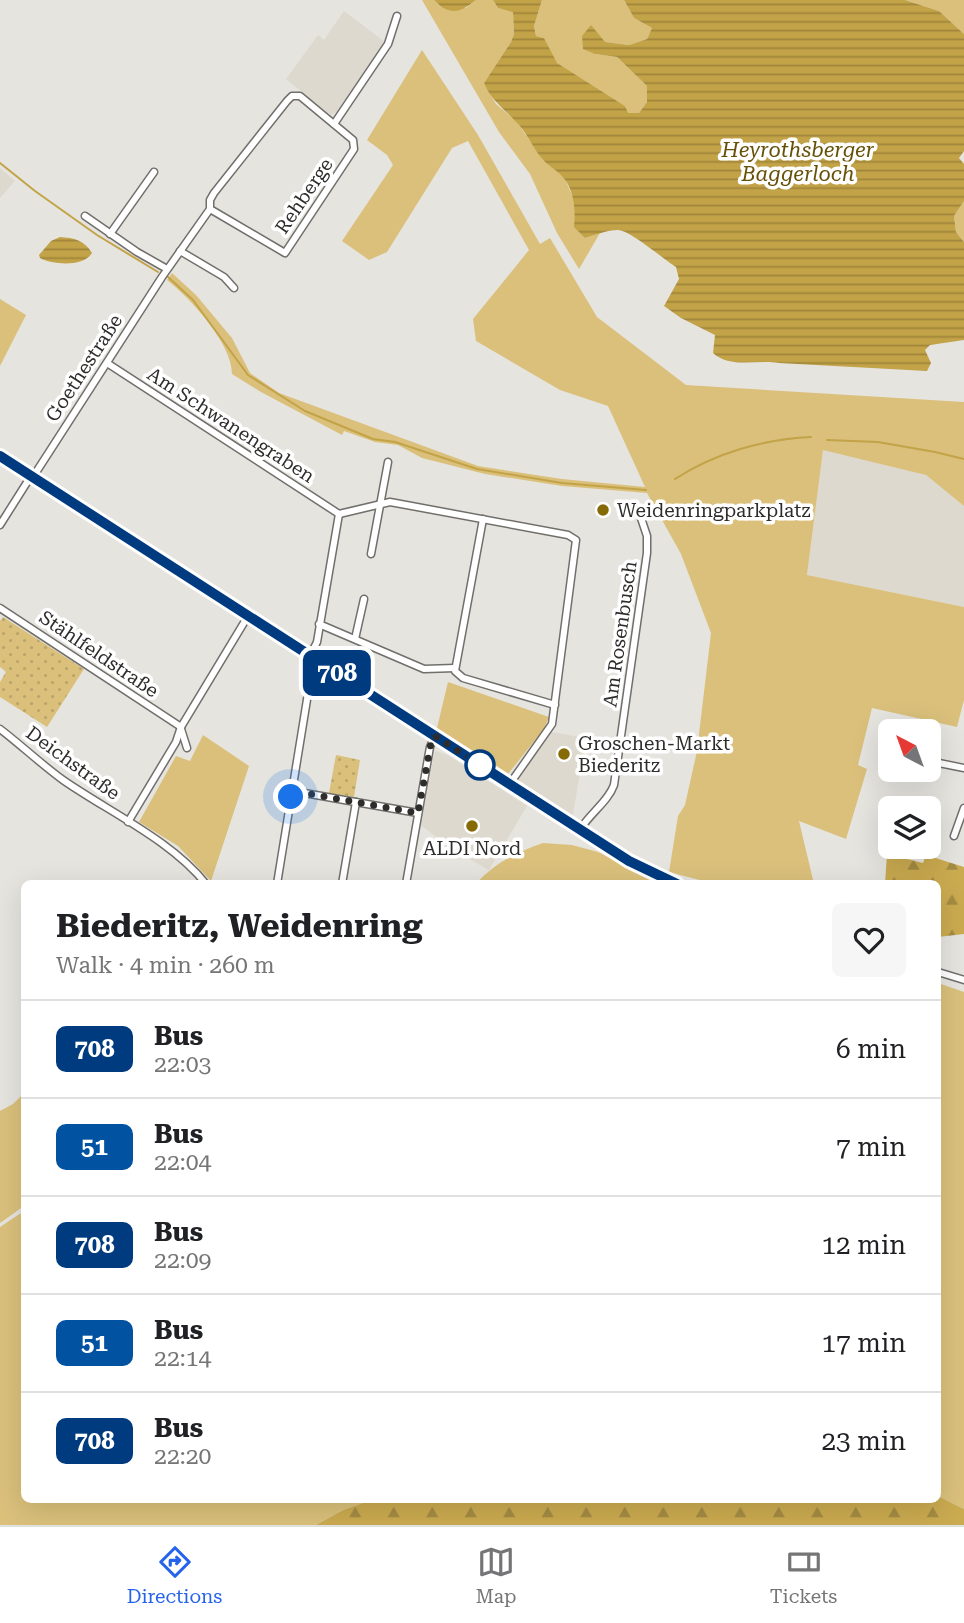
<!DOCTYPE html>
<html lang="en">
<head>
<meta charset="utf-8">
<style>
	:root { --surface:#fff; --page:#f6f6f6; --text:#202124; --muted:#757577; --line:#e0e0e0; --accent:#2563eb }
	body { margin:0; font-family:"Roboto Serif",serif; background:var(--page); color:var(--text); height:100vh; display:flex; flex-direction:column; font-size:26px; white-space:nowrap }
	* { box-sizing:border-box; margin:0 }
	p { font-size:23px; color:var(--muted) }
	.icon { flex:none; width:38px; height:38px; fill:none; stroke:currentColor; stroke-width:2; stroke-linecap:round; stroke-linejoin:round }
	.map { position:relative; flex:1; overflow:hidden }
	.drawer { position:absolute; left:21px; top:880px; width:920px; height:623px; display:flex; flex-direction:column; background:var(--surface); border-radius:10px; box-shadow:0 7px 28px #0002 }
	.drawer>* { flex:none }
	.badge { padding:0 14px; border-radius:10px; font-size:24px; line-height:46px }
	.needle { width:46px; rotate:319deg }
	.controls { position:absolute; left:878px; top:719px; display:grid; gap:14px }
	.controls a { display:grid; place-items:center; width:63px; height:63px; border-radius:10px; background:var(--surface); box-shadow:0 7px 28px #0002; font-size:35px }
	.you { position:absolute; width:35px; height:35px; margin:-18px; border:5px solid #fff; border-radius:50%; background:#1a73e8; box-shadow:0 0 0 10px #1a73e833 }
	.map>.badge { position:absolute; translate:-50% -50%; box-shadow:0 0 0 4px #fff }
	.round { display:grid; place-items:center; flex:none; width:74px; height:74px; border-radius:10px; background:var(--page) }
	.summary { display:flex; align-items:center; justify-content:space-between; height:119px; padding:0 35px }
	h1 { font-size:33px; font-weight:700; line-height:52px }
	ul { padding:0; list-style:none }
	li { display:flex; align-items:center; gap:21px; height:98px; padding:0 35px; border-top:2px solid var(--line) }
	li div { flex:1 }
	li b { display:block; font-size:26px }
	li em { font-style:normal }
	li .badge { min-width:77px; font-weight:700; text-align:center }
	.menu { display:flex; justify-content:space-around; align-items:center; height:98px; border-top:2px solid var(--line); background:var(--surface); font-size:19px; color:var(--muted) }
	.menu a { display:grid; justify-items:center; gap:4px }
	.menu .on { color:var(--accent) }
	.map>svg:first-child { display:block }
</style>
</head>
<body>
<div class="map">
<svg width="964" height="1525" viewBox="0 0 964 1525">
	<defs>
		<pattern id="forest-firs" width="22" height="20" patternUnits="userSpaceOnUse" patternTransform="scale(1.75)"><rect width="22" height="20" fill="#cbab50"/><path d="M5 1l3.5 6h-7zM16 11l3.5 6h-7z" fill="#a58c43"/></pattern>
		<pattern id="park-dots" width="8" height="8" patternUnits="userSpaceOnUse" patternTransform="scale(1.75)"><rect width="8" height="8" fill="#dac07b"/><path d="M2 2h.1M6 6h.1" fill="none" stroke="#bba56a" stroke-width="1.8" stroke-linecap="round"/></pattern>
		<pattern id="water-rules" width="6" height="5" patternUnits="userSpaceOnUse" patternTransform="scale(1.75)"><rect width="6" height="5" fill="#c3a347"/><path d="M0 2.5h6" fill="none" stroke="#9f853b"/></pattern>
	</defs>
	<rect width="100%" height="100%" fill="#e6e4df"/>
	<!-- built -->
	<g fill="#ddd9ce">
		<polygon points="344,11 385,42 337,112 331,115 286,79 318,35 324,40"/>
		<polygon points="0,168 15,181 0,198"/>
		<polygon points="823,449 926,475 964,506 964,607 807,575"/>
		<polygon points="552,732 586,738 572,820 516,784 517,779 526,765"/>
		<polygon points="436,751 449,756 527,806 489,870 451,849 421,825 434,754"/>
	</g>
	<!-- grass -->
	<g fill="#dac07b">
		<polygon points="422,0 434,0 439,5 466,8 476,0 493,0 498,8 513,11 514,34 511,42 484,83 496,104 517,122 543,160 564,177 573,197 585,238 600,233 579,269 557,233 530,174 499,132"/>
		<polygon points="542,0 624,0 634,18 652,28 647,39 629,45 605,42 595,54 617,57 647,86 647,102 639,113 627,113 625,106 556,63 544,38 536,36 534,26"/>
		<polygon points="905,0 964,0 964,34 939,11"/>
		<path d="M422,50L478,135L540,244L550,238L597,317L686,385L964,402V506L926,475L823,450L807,575L964,607V700L957,727L872,708L858,765L867,769L846,839L799,821L814,884H715L669,872L678,816L685,805L697,751L711,633L681,554L647,493L562,486L485,474L422,458L398,445L375,442L344,431L342,435L261,392L232,374C232,343 191,299 167,280L172,273L196,295L232,338L250,373L279,393L478,466L562,479L645,487L608,406L560,390L476,341L473,319L529,250L468,141L452,148L387,252L369,260L342,241L393,165L387,155L367,140Z"/>
		<polygon points="964,201 964,242 956,232 954,216"/>
		<polygon points="0,299 26,315 0,366"/>
		<polygon points="448,682 549,717 544,729 508,774 437,728"/>
		<polygon points="203,735 249,766 211,881 178,846 139,822 176,756 190,761"/>
		<path d="M543,843L572,845L598,852L660,884H476C494,863 517,852 543,843Z"/>
		<polygon points="938,983 964,992 964,1509 938,1496 938,1064 940,1054 938,1048"/>
		<polygon points="24,1093 24,1206 0,1223 0,1111 13,1104"/>
		<polygon points="24,1211 24,1500 371,1500 343,1510 316,1525 0,1525 0,1227"/>
	</g>
	<!-- forest -->
	<g fill="url(#forest-firs)">
		<polygon points="887,854 923,863 926,855 964,867 964,934 938,937 938,884 885,884"/>
		<polygon points="938,1496 964,1509 964,1525 316,1525 343,1510 371,1500 938,1500"/>
	</g>
	<!-- park -->
	<g fill="url(#park-dots)">
		<polygon points="3,617 84,669 47,727 0,697 0,682 6,672 0,667 0,621"/>
		<polygon points="336,755 360,760 354,797 329,793"/>
	</g>
	<!-- water -->
	<g fill="url(#water-rules)">
		<path d="M434,0H476C461,12 450,17 434,0Z"/>
		<path d="M493,0H542L534,26L536,36L544,38L557,63L625,106L628,113H639L647,102V86L617,57L595,54L583,49L582,36L591,25L605,42L629,45L647,39L652,28L634,18L624,0H905L939,11L964,34V151L959,158L964,164V201L954,216L956,232L964,242V340L930,345L925,350L931,363L927,371L779,363C758,359 730,369 713,353L715,335L681,318L664,306L679,279L676,267C663,259 630,230 618,230C607,230 595,235 585,238L574,227C576,209 574,188 561,175C556,170 549,166 544,161C534,150 528,135 519,125C506,110 492,102 484,83L511,42L514,34L513,12L498,8Z"/>
		<path d="M60,237C74,238 84,240 92,253C84,267 53,265 40,258L39,255L51,241Z"/>
	</g>
	<g fill="none" stroke-linecap="round" stroke-linejoin="round">
		<!-- stream -->
		<g stroke="#c3a347" stroke-width="2">
			<polyline points="0,163 35,191 97,235 158,272"/>
			<polyline points="168,277 193,300 248,375 305,411 373,439 395,442 477,469 562,483 646,490"/>
			<polyline points="827,440 878,442 935,452 964,459"/>
			<path d="M675,479C715,453 764,439 811,437"/>
		</g>
		<!-- minor casing -->
		<g stroke="#716f6b" stroke-width="9">
			<g id="minor">
				<polyline points="334,124 388,44 397,16"/>
				<polyline points="85,216 137,252 167,269"/>
				<polyline points="110,234 154,172"/>
				<polyline points="180,251 224,277 234,288"/>
				<polyline points="107,363 339,514"/>
				<polyline points="0,456 629,861 677,884"/>
				<polyline points="33,477 162,277 210,209 210,200 214,193 287,101 292,96 300,96 353,140 354,149 285,253 210,209"/>
				<polyline points="339,514 390,502 568,535 576,540 552,724 509,785"/>
				<polyline points="483,519 455,671 463,678 555,705"/>
				<polyline points="0,525 31,476"/>
				<polyline points="371,554 388,462"/>
				<polyline points="0,608 181,727"/>
				<polyline points="319,624 424,669 455,668"/>
				<polyline points="355,639 364,599"/>
				<polyline points="310,656 317,642 339,514"/>
				<path d="M0,729C21,745 41,764 63,780C109,812 171,840 206,884"/>
				<polyline points="181,729 187,748"/>
				<polyline points="929,761 964,768"/>
				<polyline points="293,791 418,813"/>
				<polyline points="128,822 176,742 181,727 248,616"/>
				<path d="M580,830C589,814 608,802 614,785L647,553V536L640,515"/>
				<polyline points="954,836 964,808"/>
				<polyline points="277,884 311,675 317,661"/>
				<polyline points="342,884 356,802"/>
				<polyline points="406,884 430,747 435,736"/>
				<polyline points="938,972 964,980"/>
			</g>
		</g>
		<!-- minor -->
		<use href="#minor" stroke="#fff" stroke-width="6"/>
	</g>
	<g fill="none" stroke-linecap="round" stroke-linejoin="round">
		<!-- line casing -->
		<g stroke="#fff" stroke-width="16">
			<polyline id="line" points="0,456 629,861 677,884"/>
		</g>
		<!-- line -->
		<use href="#line" stroke="#003b80" stroke-width="10"/>
		<!-- walk -->
		<polyline stroke="#2e2d2c" stroke-width="7" stroke-dasharray="0 12.6" points="291,797 293,791 418,813 431,743 435,736 480,765"/>
	</g>
	<!-- markers -->
	<g fill="#866a05" stroke="#fff" stroke-width="2.5">
		<circle cx="603" cy="510" r="7"/>
		<circle cx="564" cy="754" r="7"/>
		<circle cx="472" cy="826" r="7"/>
	</g>
	<circle fill="#fff" stroke="#003b80" stroke-width="3.5" cx="480" cy="765" r="14"/>
	<g text-anchor="middle" dominant-baseline="central" stroke-width="7" stroke-linejoin="round" paint-order="stroke">
		<!-- street labels -->
		<g font-size="19" fill="#2e2d2c" stroke="#fff">
			<text transform="translate(304 196) rotate(-56)">Rehberge</text>
			<text transform="translate(84 368) rotate(-57)">Goethestraße</text>
			<text transform="translate(231 425) rotate(33)">Am Schwanengraben</text>
			<text transform="translate(620 634) rotate(-82)">Am Rosenbusch</text>
			<text transform="translate(99 654) rotate(34)">Stählfeldstraße</text>
			<text transform="translate(73 763) rotate(36)">Deichstraße</text>
		</g>
		<!-- poi labels -->
		<g font-size="19" fill="#2e2d2c" stroke="#fff" text-anchor="start">
			<text x="617" y="510">Weidenringparkplatz</text>
			<text x="578" y="743">Groschen-Markt<tspan x="578" dy="22">Biederitz</tspan></text>
			<text x="472" y="848" text-anchor="middle">ALDI Nord</text>
		</g>
		<!-- water labels -->
		<g font-size="21" font-style="italic" fill="#675108" stroke="#fff">
			<text x="798" y="150">Heyrothsberger<tspan x="798" dy="24">Baggerloch</tspan></text>
		</g>
	</g>
</svg>
<div class="controls">
<a><svg class="needle" viewBox="-14 -14 28 28"><path d="M0-13l5 13h-10z" fill="#e53935"/><path d="M0 13l5-13h-10z" fill="#757577"/></svg></a>
<a><svg class="icon" aria-label="layers" viewBox="0 0 24 24"><path d="M12 4l9 5-9 5-9-5zM3 14l9 5 9-5"/></svg></a>
</div>
<div class="you" style="left:291px;top:797px"></div>
<b class="badge" style="left:337px;top:673px;background:#003b80;color:#fff">708</b>
<section class="drawer">
<div class="summary"><div><h1>Biederitz, Weidenring</h1><p>Walk · 4 min · 260 m</p></div><a class="round"><svg class="icon" aria-label="heart" viewBox="0 0 24 24"><path d="M12 20l-8-8c-3-5 5-10 8-4 3-6 11-1 8 4z"/></svg></a></div>
<ul>
<li><span class="badge" style="background:#003b80;color:#fff">708</span><div><b>Bus</b><p>22:03</p></div><em>6 min</em></li>
<li><span class="badge" style="background:#0152a1;color:#fff">51</span><div><b>Bus</b><p>22:04</p></div><em>7 min</em></li>
<li><span class="badge" style="background:#003b80;color:#fff">708</span><div><b>Bus</b><p>22:09</p></div><em>12 min</em></li>
<li><span class="badge" style="background:#0152a1;color:#fff">51</span><div><b>Bus</b><p>22:14</p></div><em>17 min</em></li>
<li><span class="badge" style="background:#003b80;color:#fff">708</span><div><b>Bus</b><p>22:20</p></div><em>23 min</em></li>
</ul>
</section>
</div>
<nav class="menu">
<a class="on"><svg class="icon" aria-label="directions" viewBox="0 0 24 24"><path d="M12 3l9 9-9 9-9-9zM9 14v-3h6M13 9l2 2-2 2"/></svg>Directions</a>
<a><svg class="icon" aria-label="map" viewBox="0 0 24 24"><path d="M3 6l6-2 6 2 6-2v14l-6 2-6-2-6 2zM9 4v14M15 6v14"/></svg>Map</a>
<a><svg class="icon" aria-label="tickets" viewBox="0 0 24 24"><path d="M3 7h18v10H3zM15 7v10"/></svg>Tickets</a>
</nav>
</body>
</html>
